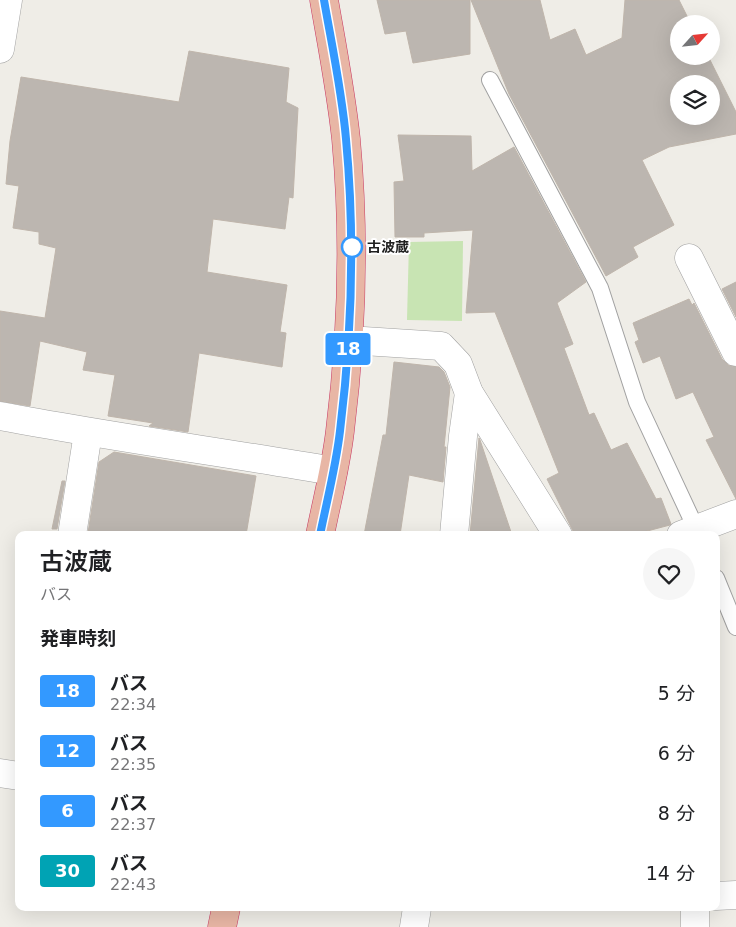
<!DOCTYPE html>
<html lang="ja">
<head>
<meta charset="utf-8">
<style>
	:root { --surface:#fff; --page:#f6f6f6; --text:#202124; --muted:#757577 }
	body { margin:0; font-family:"DejaVu Sans","Noto Sans JP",sans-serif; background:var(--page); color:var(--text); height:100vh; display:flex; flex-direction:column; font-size:19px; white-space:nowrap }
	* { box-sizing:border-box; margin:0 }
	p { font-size:16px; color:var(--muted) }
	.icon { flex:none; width:28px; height:28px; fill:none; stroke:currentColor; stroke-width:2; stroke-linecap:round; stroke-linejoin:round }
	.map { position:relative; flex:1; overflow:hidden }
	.details { position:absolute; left:15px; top:531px; width:705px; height:380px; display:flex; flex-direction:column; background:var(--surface); border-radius:10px; box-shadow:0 5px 20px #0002 }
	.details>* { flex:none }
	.badge { padding:0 10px; border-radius:4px; font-size:18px; line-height:32px }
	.needle { width:32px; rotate:63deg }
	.tools { position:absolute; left:670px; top:15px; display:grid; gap:10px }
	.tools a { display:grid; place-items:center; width:50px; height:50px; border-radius:50%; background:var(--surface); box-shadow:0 5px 20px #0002; font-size:25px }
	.map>.badge { position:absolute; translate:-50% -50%; box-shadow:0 0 0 2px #fff }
	h2 { padding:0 25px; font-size:19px; line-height:45px }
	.round { display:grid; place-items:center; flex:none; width:52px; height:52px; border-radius:26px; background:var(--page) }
	.headline { display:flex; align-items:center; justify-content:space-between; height:85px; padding:0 25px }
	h1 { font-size:24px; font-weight:600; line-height:38px }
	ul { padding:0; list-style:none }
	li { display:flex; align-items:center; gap:15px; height:60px; padding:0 25px }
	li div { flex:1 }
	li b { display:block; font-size:19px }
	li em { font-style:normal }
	li .badge { min-width:55px; font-weight:700; text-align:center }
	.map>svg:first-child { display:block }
</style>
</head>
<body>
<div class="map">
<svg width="736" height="927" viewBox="0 0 736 927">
	<rect width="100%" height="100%" fill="#efede7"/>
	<!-- grass -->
	<polygon fill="#c8e4b3" points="463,241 462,321 407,320 409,242"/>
	<!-- building -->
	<g fill="#bcb6b0" stroke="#bfb5ab" fill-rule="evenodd">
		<polygon points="377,0 470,0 470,54 413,63 406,31 385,34"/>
		<path d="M471,0H540L550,40L575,29L586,55L622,38L625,0H679L691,24H679V56H708L736,112V134L669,147L642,160L674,225L633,247L638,257L606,276L509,94ZM679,84H711V116H679Z"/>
		<polygon points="189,51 289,68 286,102 298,108 293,198 289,197 285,229 213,219 207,272 287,285 280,332 286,333 282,367 199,353 188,432 149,426 153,423 108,416 115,375 83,370 87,352 40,341 30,406 0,401 0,311 45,318 56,248 39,244 39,232 13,228 19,186 6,184 10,141 21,77 179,102"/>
		<polygon points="398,135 471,136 472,171 514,147 586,282 557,303 573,344 564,348 589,415 594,413 611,450 627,443 656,499 661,498 671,524 670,525 632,535 575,535 547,479 559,473 495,312 466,313 473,230 424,233 424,237 395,237 394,182 404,181"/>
		<polygon points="736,282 736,317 722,289"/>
		<polygon points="689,299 692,305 694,303 722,359 728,365 736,367 736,499 706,440 714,437 693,392 676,399 660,356 643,363 635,342 639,340 633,323"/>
		<polygon points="394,362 439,367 444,372 450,387 444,447 446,447 443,482 409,475 400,535 364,535 383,435 386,435"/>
		<polygon points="479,438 480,440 512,535 470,535"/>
		<polygon points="114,452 256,476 246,535 100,535 88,533 99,462"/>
		<polygon points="62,481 65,481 57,529 52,529"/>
	</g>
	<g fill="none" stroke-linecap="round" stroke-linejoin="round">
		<!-- service casing -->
		<g stroke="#a1a1a1" stroke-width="18">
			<g id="service">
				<polyline points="490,80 600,288 637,402 699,535"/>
				<polyline points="716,578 736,627"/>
			</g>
		</g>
		<!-- minor casing -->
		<g stroke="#a1a1a1" stroke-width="29">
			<g id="minor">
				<polyline points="0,49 8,0"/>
				<polyline points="689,258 736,352"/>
				<polyline points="348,340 441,346 458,364 469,393 558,535"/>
				<path d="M0,416C111,437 222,452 333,471"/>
				<polyline points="72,535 88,433"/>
				<polyline points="454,535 463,436 469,393"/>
				<polyline points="681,535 736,514"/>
				<polyline points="0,773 19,776"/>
				<polyline points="716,896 736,895"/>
				<polyline points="414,927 417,908"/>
				<polyline points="695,927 695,908"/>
			</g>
		</g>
		<!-- trunk casing -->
		<g stroke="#c83963" stroke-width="29">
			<g id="trunk">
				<path d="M320,535C327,500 336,466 340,431C352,334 355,236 346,139C341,92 332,46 324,0"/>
				<polyline points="222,927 226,908"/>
			</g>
		</g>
		<!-- service -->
		<use href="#service" stroke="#fff" stroke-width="16"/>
		<!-- minor -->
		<use href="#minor" stroke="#fff" stroke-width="28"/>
		<!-- trunk -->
		<use href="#trunk" stroke="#e8b6a5" stroke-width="28"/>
	</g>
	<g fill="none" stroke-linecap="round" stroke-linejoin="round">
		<!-- line casing -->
		<g stroke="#fff" stroke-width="11">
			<path id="line" d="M320,535C327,500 336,466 340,431C352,334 355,236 346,139C342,92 332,46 324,0"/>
		</g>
		<!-- line -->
		<use href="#line" stroke="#39f" stroke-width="8"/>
	</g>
	<!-- markers -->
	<circle fill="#fff" stroke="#39f" stroke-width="2.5" cx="352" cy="247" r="10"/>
	<g text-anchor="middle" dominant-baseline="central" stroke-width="4" stroke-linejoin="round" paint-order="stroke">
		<!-- stop labels -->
		<g font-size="14" font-weight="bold" fill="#202020" stroke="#fff" text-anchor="start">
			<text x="367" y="247">古波蔵</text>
		</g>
	</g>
</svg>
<div class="tools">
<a><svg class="needle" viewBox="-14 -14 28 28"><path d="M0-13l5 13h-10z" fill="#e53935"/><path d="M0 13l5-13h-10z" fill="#757577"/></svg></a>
<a><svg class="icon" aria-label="layers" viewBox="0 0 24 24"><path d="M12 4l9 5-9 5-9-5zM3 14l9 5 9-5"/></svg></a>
</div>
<b class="badge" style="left:348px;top:349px;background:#39f;color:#fff">18</b>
<section class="details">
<div class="headline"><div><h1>古波蔵</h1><p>バス</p></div><a class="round"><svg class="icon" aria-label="heart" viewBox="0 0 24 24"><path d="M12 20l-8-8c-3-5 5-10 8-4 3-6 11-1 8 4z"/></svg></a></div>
<h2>発車時刻</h2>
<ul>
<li><span class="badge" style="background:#39f;color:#fff">18</span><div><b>バス</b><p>22:34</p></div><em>5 分</em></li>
<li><span class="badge" style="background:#39f;color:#fff">12</span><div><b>バス</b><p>22:35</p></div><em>6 分</em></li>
<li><span class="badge" style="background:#39f;color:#fff">6</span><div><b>バス</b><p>22:37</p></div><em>8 分</em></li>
<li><span class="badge" style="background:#00a3b4;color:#fff">30</span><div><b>バス</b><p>22:43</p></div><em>14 分</em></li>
</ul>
</section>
</div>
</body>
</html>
